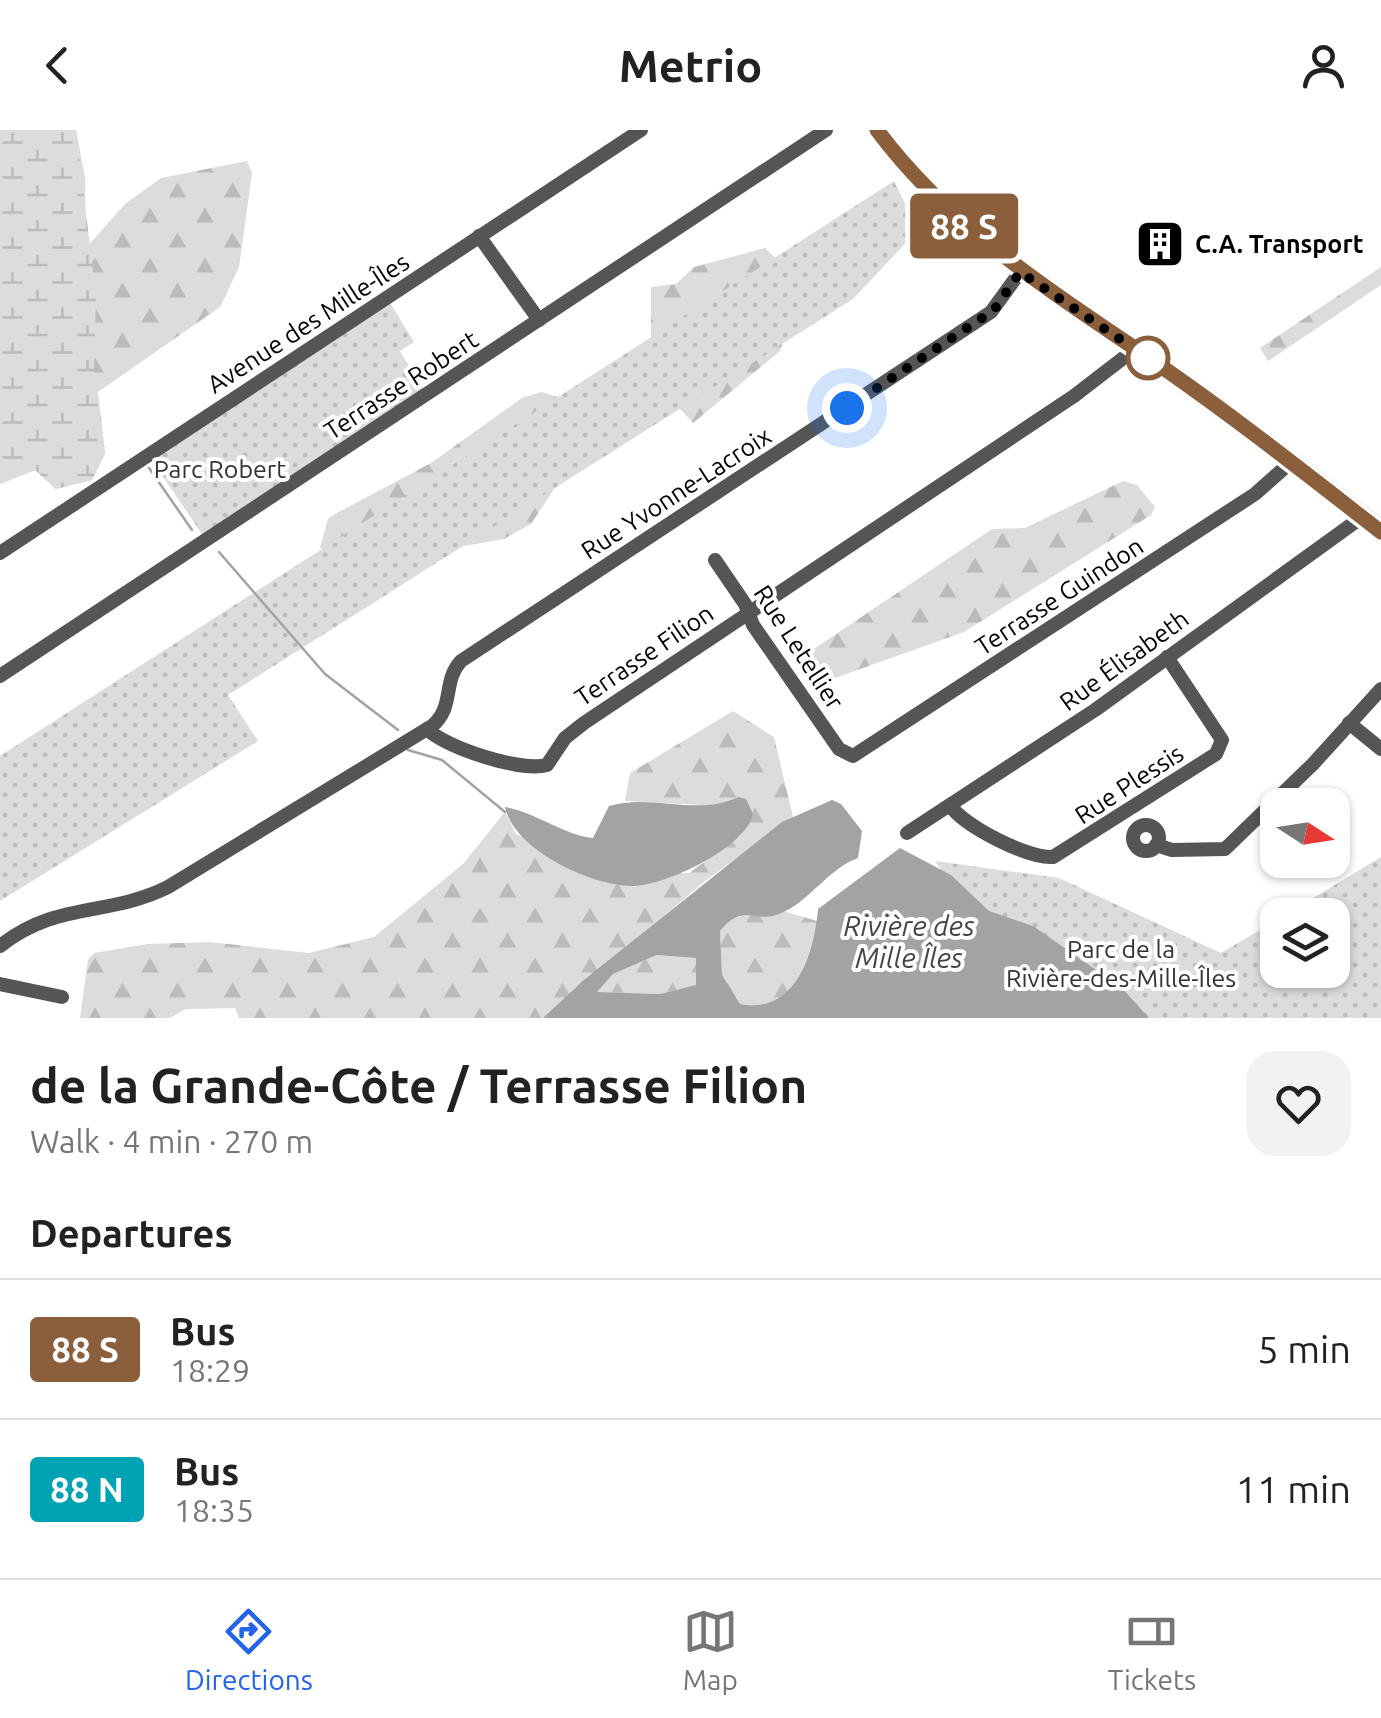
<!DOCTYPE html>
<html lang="en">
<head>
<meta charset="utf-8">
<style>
	:root { --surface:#fff; --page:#f2f2f2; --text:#222; --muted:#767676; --line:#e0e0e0; --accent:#2563eb }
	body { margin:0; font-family:Ubuntu,sans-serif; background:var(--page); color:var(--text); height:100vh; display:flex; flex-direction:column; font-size:38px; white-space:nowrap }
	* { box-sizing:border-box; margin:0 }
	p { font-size:32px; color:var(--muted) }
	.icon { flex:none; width:55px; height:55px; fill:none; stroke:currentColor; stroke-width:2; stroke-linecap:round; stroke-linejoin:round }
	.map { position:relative; height:888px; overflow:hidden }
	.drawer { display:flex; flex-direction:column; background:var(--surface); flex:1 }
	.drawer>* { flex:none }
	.badge { padding:0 20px; border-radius:8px; font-size:35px; line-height:65px }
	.needle { width:65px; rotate:102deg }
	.buttons { position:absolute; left:1260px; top:658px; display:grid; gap:20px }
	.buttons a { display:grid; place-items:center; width:90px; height:90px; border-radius:20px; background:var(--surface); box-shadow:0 2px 8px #0004; font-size:50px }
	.you { position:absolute; width:50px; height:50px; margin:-25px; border:8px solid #fff; border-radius:50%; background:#1a73e8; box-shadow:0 0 0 15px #1a73e833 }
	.map>.badge { position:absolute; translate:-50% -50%; box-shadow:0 0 0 5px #fff }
	h2 { padding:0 30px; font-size:38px; line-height:90px }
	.round { display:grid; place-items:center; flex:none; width:105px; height:105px; border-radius:30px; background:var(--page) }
	.headline { display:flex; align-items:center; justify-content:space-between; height:170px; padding:0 30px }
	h1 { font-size:48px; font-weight:700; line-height:75px }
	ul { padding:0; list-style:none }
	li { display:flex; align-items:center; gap:30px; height:140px; padding:0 30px; border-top:2px solid var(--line) }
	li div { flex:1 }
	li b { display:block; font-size:38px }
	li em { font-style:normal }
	li .badge { min-width:110px; font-weight:700; text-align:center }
	header { display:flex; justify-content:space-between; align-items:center; height:130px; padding:0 30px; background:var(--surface); font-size:45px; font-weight:700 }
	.dock { display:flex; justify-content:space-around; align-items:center; height:140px; border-top:2px solid var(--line); background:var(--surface); font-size:28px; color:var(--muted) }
	.dock a { display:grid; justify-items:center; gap:5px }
	.dock .on { color:var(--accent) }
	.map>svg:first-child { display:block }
</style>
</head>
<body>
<header><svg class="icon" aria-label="back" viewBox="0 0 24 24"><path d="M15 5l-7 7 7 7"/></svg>Metrio<svg class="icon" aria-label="person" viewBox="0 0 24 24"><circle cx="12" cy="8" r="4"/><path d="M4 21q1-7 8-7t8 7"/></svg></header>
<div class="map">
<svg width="1381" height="888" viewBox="0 0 1381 888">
	<defs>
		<pattern id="forest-firs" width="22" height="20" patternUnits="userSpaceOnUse" patternTransform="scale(2.5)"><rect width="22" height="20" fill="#dcdcdc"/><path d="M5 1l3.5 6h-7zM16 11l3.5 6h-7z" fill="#bbb"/></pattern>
		<pattern id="wetland-marsh" width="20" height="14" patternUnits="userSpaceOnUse" patternTransform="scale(2.5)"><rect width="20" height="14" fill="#dcdcdc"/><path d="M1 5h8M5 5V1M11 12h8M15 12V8" fill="none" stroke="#bbb"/></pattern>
		<pattern id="park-dots" width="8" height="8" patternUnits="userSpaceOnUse" patternTransform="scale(2.5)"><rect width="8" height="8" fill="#dcdcdc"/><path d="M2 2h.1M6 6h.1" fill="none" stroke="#bbb" stroke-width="1.8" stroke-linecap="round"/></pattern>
	</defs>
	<rect width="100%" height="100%" fill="#fff"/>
	<!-- forest -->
	<g fill="url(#forest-firs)">
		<polygon points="0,0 76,0 85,47 86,118 125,74 161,48 247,31 252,43 239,137 220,177 98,262 105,323 92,350 56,359 35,340 0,354"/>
		<polygon points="765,118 782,134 789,195 780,221 693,293 658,255 651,242 651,157 676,154 694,137"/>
		<polygon points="1381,137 1381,155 1268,231 1260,218"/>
		<polygon points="541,262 600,280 599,291 531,394 504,409 368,433 344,429 320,418 328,389 335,384 431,333 522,268"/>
		<polygon points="1123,351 1137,355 1155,377 1151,385 964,502 835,548 819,547 807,531 808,523 992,399 1025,398"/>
		<polygon points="733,581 774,607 793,687 705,751 543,888 239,888 235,878 186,879 170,888 80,888 88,830 94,823 148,814 210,812 309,823 374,807 463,734 505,682 516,704 634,757 674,743 689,743 740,706 753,684 738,667 719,676 625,671 630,643"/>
		<path d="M783,781L817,791C809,832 793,884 740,874L722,845L720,800C744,772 759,795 783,781Z"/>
		<polygon points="657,825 697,828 696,855 660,864 596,862 613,844"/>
	</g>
	<!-- wetland -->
	<polygon fill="url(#wetland-marsh)" points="11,0 76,0 96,166 94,240 105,323 92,350 56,359 35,340 0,354 0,5"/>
	<!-- park -->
	<g fill="url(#park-dots)">
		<polygon points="894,51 918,100 853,169 228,565 258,611 0,771 0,626"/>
		<polygon points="389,171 414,212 400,221 424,261 204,407 151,329"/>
		<polygon points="1381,727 1381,888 1105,888 973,785 935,731 1059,748 1221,823 1277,790 1278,840 1332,840 1332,785 1285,785"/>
	</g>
	<!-- water -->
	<g fill="#a3a3a3" fill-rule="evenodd">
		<path d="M738,667L746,669L753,684C746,718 663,757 631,756C590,755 514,720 505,677C537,683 568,707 593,708L609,676C651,663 698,687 738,667Z"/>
		<path d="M832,670L841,674L862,701L858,728C826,740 810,772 779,784C754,794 744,772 720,801L722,845L740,874C796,885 814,823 818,779L900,718L951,745L989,781L1033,796L1122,858L1149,888H543L585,849L782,692ZM657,825L696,828V855L660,864L597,862L613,844Z"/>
	</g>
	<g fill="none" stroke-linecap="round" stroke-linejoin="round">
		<!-- stream -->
		<g stroke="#a3a3a3" stroke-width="2.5">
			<polyline points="149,338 192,400"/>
			<polyline points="219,422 325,544 398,600"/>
			<polyline points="408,620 442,630 505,682"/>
		</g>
		<!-- major casing -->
		<g stroke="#dbdbdb" stroke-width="22">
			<path id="major" d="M877,0C954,103 1058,165 1162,237C1237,289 1309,346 1381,401"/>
		</g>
		<!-- minor -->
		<g stroke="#555" stroke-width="14">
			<polyline points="479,106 539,190"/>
			<polyline points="0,423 641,0"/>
			<polyline points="715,430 745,474 753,495 839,619 853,626 1255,364 1290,333"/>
			<polyline points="0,546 826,0"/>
			<polyline points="1349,593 1381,619"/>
			<path d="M427,599C446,618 521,642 547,635L565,608L584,593L1074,266L1135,219"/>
			<path d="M950,675C963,696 1029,729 1053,727L1216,624L1222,610L1167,527"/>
			<circle cx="1146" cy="708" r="13"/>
			<polyline points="907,703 1095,580 1362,387"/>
			<polyline points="1156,715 1172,720 1225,719 1313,634 1381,559"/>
			<path d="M0,816C56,771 108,787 168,757L432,596C455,577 442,551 461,531L991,182L1020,142"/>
			<polyline points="0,854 62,867"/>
		</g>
		<!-- major -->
		<use href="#major" stroke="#000" stroke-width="18"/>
	</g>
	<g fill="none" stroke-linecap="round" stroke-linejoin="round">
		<!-- line casing -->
		<g stroke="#fff" stroke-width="22">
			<path id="line" d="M877,0C954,103 1058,165 1162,237C1237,289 1309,346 1381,402"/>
		</g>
		<!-- line -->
		<use href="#line" stroke="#8b5e3c" stroke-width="15"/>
		<!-- walk -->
		<polyline stroke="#000" stroke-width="10" stroke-dasharray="0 18" points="847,278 994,180 1020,142 1148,228"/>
	</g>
	<!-- icons -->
	<defs>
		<g id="building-square" transform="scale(2.5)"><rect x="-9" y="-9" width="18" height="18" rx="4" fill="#000" stroke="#fff"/><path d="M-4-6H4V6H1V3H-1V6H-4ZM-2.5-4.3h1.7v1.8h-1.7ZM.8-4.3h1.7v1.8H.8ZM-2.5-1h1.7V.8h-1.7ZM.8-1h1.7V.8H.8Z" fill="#fff"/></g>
	</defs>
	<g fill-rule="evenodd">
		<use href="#building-square" x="1160" y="114"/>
	</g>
	<!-- markers -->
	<circle fill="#fff" stroke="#8b5e3c" stroke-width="5" cx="1148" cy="228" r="20"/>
	<g text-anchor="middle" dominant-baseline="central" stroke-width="8" stroke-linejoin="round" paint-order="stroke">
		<!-- poi labels -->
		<g font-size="25" font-weight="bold" fill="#000" stroke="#fff" text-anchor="start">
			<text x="1195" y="114">C.A. Transport</text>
		</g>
		<!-- street labels -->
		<g font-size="25" fill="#000" stroke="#fff">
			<text transform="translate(308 193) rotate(-33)">Avenue des Mille-Îles</text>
			<text transform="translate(401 255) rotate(-33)">Terrasse Robert</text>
			<text transform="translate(676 363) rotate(-33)">Rue Yvonne-Lacroix</text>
			<text transform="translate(1059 466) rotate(-33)">Terrasse Guindon</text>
			<text transform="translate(799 517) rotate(57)">Rue Letellier</text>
			<text transform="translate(644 525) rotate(-34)">Terrasse Filion</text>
			<text transform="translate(1124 530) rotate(-36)">Rue Élisabeth</text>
			<text transform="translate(1129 654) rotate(-33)">Rue Plessis</text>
		</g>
		<!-- park labels -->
		<g font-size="25" fill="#333" stroke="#fff">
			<text x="220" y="339">Parc Robert</text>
			<text x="1121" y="819">Parc de la<tspan x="1121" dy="29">Rivière-des-Mille-Îles</tspan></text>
		</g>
		<!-- water labels -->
		<g font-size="28" font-style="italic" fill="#444" stroke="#fff">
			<text x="909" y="795">Rivière des<tspan x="909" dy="32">Mille Îles</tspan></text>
		</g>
	</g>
</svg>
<div class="buttons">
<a><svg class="needle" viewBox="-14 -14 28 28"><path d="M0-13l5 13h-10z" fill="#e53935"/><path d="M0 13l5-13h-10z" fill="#767676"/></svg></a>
<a><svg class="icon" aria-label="layers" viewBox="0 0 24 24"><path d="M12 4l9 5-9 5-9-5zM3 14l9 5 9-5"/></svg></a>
</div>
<div class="you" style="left:847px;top:278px"></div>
<b class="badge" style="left:964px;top:96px;background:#8b5e3c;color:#fff">88 S</b>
</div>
<section class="drawer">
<div class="headline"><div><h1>de la Grande-Côte / Terrasse Filion</h1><p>Walk · 4 min · 270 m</p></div><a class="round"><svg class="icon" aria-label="heart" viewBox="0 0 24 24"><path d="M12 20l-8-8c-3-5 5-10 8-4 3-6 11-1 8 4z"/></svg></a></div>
<h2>Departures</h2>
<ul>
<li><span class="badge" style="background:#8b5e3c;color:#fff">88 S</span><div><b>Bus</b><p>18:29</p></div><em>5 min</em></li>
<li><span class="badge" style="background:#00a3b4;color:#fff">88 N</span><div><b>Bus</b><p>18:35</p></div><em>11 min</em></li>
</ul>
</section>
<nav class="dock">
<a class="on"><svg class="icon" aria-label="directions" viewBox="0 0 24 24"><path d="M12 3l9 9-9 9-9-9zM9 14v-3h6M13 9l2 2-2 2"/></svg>Directions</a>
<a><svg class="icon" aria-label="map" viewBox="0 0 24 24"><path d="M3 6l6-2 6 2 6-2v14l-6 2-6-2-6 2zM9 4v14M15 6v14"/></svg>Map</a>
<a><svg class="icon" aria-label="tickets" viewBox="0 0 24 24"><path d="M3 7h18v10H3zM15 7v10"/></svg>Tickets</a>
</nav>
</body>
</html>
